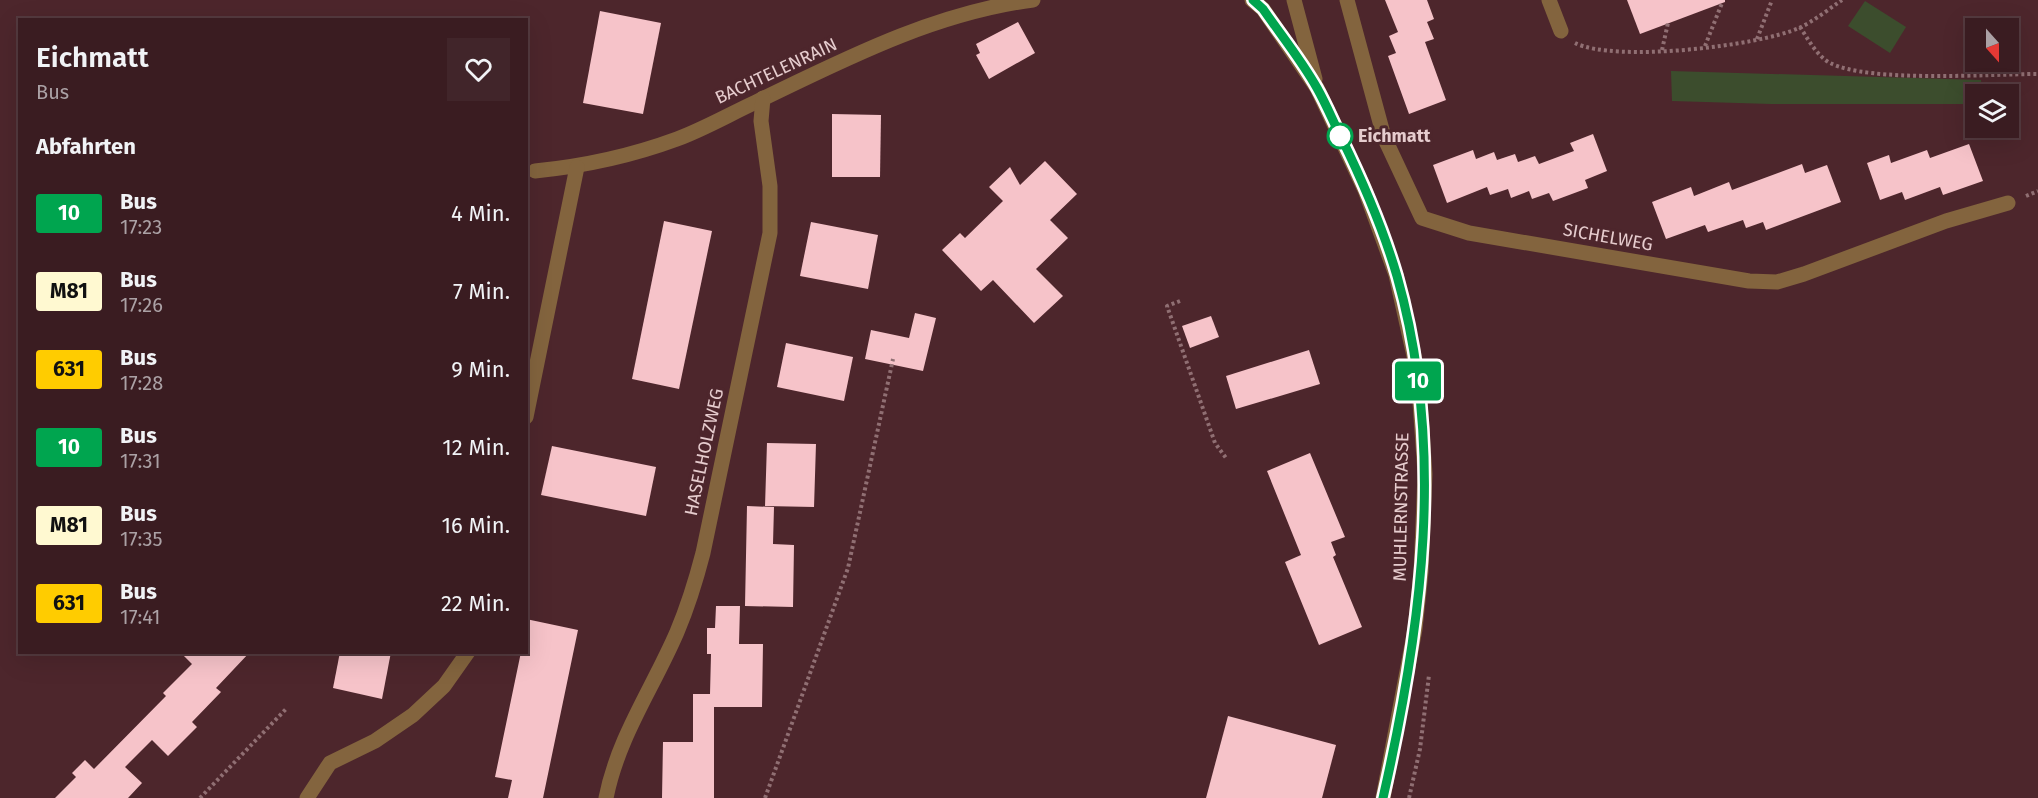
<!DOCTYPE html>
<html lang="de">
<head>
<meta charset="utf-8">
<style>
	:root { --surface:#3a1c21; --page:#41252a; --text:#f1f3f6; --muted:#aba1a5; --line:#543a3f }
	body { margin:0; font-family:"Fira Sans",sans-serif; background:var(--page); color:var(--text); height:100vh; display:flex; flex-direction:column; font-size:22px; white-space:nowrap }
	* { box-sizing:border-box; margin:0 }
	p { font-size:20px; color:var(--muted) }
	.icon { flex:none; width:33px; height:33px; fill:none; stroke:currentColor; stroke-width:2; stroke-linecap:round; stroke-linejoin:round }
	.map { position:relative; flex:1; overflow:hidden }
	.details { position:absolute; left:18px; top:18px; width:510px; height:636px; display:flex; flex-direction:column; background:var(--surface); border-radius:0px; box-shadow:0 6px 24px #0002,0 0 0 2px var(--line) }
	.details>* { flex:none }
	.badge { padding:0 12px; border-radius:4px; font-size:21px; line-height:39px }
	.needle { width:39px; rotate:159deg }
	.buttons { position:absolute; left:1965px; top:18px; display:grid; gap:12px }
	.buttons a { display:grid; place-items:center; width:54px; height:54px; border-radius:0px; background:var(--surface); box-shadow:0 6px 24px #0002,0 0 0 2px var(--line); font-size:30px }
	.map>.badge { position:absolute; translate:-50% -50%; box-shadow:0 0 0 3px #fff }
	h2 { padding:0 18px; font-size:22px; line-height:54px }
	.round { display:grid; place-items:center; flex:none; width:63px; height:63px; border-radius:0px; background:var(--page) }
	.overview { display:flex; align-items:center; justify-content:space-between; height:102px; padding:0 18px }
	h1 { font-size:28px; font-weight:600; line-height:45px }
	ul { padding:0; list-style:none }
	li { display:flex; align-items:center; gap:18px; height:78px; padding:0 18px }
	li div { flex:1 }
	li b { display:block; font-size:22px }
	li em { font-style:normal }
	li .badge { min-width:66px; font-weight:700; text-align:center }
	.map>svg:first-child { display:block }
</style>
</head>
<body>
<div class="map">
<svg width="2038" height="798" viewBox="0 0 2038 798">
	<rect width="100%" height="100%" fill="#4d262c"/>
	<!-- green -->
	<g fill="#3c4d2d">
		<polygon points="1865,1 1906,27 1890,53 1848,26"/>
		<polygon points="1671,71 1981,80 1983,94 1976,94 1975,104 1771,104 1672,101"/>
	</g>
	<!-- building -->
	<g fill="#f6c3c9">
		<polygon points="1385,0 1427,0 1434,19 1427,22 1434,39 1425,42 1446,100 1409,114 1388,56 1396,53 1389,36 1398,32"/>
		<polygon points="1627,0 1725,0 1725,2 1640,34"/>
		<polygon points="600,11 661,23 643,114 583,103"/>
		<polygon points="1018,22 1035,53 989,79 976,55 980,53 976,44"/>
		<polygon points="832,114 881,115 880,177 832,177"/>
		<polygon points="1593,134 1607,171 1585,180 1588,188 1553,201 1549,193 1532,199 1529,191 1511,198 1508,189 1490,195 1487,187 1447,203 1433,165 1473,150 1476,159 1494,152 1497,160 1515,154 1518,162 1535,156 1539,164 1574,151 1570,143"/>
		<polygon points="1969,144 1983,181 1943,195 1940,187 1905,200 1902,192 1880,200 1867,163 1889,155 1891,163 1927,150 1930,158"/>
		<polygon points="1045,161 1077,194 1050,220 1068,238 1036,269 1063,296 1034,323 993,280 981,291 942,250 960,233 965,238 1003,201 989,187 1010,167 1020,185"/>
		<polygon points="1802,164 1805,173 1827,165 1841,202 1766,230 1763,222 1746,228 1743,220 1708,232 1705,225 1666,239 1652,202 1691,187 1694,196 1729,182 1732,190"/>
		<polygon points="664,221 712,231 679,389 632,379"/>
		<polygon points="811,222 878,235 868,289 800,276"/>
		<polygon points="915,313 936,318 923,371 865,359 871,330 909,338"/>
		<polygon points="1211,316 1219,337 1190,348 1182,326"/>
		<polygon points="786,343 853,357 844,401 777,387"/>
		<polygon points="1309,350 1320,384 1236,409 1226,376"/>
		<polygon points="767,443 816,444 814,507 765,506"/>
		<polygon points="552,446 656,467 646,516 541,495"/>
		<polygon points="1310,453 1345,537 1331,542 1336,555 1333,557 1362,627 1319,645 1285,562 1301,555 1267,471"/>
		<polygon points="747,506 774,507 773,544 794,545 793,607 745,606"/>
		<polygon points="716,606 740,606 739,644 763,644 762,707 714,707 714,798 662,798 663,742 693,742 693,694 710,694 711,654 707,654 707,628 715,628"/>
		<polygon points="526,619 578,630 543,798 508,798 512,780 495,777 521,652 526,652"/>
		<polygon points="180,652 250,652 216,688 221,692 192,722 197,727 168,756 152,740 125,767 142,783 128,798 55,798 76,777 72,773 85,760 94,769 166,696 163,693 192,664"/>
		<polygon points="340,652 391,652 382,699 333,688"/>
		<polygon points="1228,716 1336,745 1322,798 1206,798"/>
	</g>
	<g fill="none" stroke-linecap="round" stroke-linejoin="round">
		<!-- path -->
		<g stroke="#906f73" stroke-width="4" stroke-dasharray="3 3" stroke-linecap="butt">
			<path d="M1800,27C1808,39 1817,56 1830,63C1870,83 1990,74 2038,74"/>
			<polyline points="1757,39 1772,0"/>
			<path d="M1575,43C1615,63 1758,46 1799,28C1814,21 1829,9 1842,0"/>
			<polyline points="1705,46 1722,3"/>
			<polyline points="1662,50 1668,23"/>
			<polyline points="2026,196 2038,191"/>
			<polyline points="1180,301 1167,306 1215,443 1226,458"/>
			<polyline points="200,798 286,709"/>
			<polyline points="765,798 848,568 893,359"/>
			<polyline points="1409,798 1420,749 1429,675"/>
		</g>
		<!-- minor -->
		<g stroke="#83643e" stroke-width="15">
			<polyline points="1252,0 1263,9 1317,88 1365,190 1396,275 1418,374 1425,474 1421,572 1415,629 1383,798"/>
			<polyline points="1294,0 1315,79"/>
			<polyline points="1347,0 1384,137 1422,218 1469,233 1749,281 1777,282 1804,274 1946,221 2008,203"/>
			<polyline points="1549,0 1561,31"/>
			<path d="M535,171C585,166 631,156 677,139C704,129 730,114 756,102C845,59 934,13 1033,0"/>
			<polyline points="526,417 577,167"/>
			<polyline points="307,798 330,763 375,741 413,715 444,686 468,652"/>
			<path d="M606,798C618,737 653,688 677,632C688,606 696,580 703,553L770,233V186L761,121L763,98"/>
		</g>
	</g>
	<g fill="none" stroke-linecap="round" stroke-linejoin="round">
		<!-- line casing -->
		<g stroke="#fff" stroke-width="14">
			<path id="line" d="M1253,0L1263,9C1281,35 1302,61 1317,88C1326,104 1333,121 1341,137C1363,182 1383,228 1397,276C1446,448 1422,627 1383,798"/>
		</g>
		<!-- line -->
		<use href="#line" stroke="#00a54f" stroke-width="9"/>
	</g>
	<!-- markers -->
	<circle fill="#fff" stroke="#00a54f" stroke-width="3" cx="1340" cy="136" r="12"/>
	<g text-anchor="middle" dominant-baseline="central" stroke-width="6" stroke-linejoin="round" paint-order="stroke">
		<!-- street labels -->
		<g font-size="18" fill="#e6ccce" stroke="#4d262c">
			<text transform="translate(776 71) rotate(-25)">BACHTELENRAIN</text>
			<text transform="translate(1608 237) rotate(10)">SICHELWEG</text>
			<text transform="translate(704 452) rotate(-78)">HASELHOLZWEG</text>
			<text transform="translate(1401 507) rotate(-89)">MUHLERNSTRASSE</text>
		</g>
		<!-- stop labels -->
		<g font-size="18" font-weight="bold" fill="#e6ccce" stroke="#4d262c" text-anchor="start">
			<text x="1358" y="136">Eichmatt</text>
		</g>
	</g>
</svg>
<div class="buttons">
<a><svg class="needle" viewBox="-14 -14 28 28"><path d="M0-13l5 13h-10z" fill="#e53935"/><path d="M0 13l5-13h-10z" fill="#aba1a5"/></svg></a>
<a><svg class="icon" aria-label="layers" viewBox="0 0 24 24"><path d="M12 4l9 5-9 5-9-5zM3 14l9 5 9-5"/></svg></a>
</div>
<b class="badge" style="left:1418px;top:381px;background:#00a54f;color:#fff">10</b>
<section class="details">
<div class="overview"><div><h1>Eichmatt</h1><p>Bus</p></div><a class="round"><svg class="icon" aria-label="heart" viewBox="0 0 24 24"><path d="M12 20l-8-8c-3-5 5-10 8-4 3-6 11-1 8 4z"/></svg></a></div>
<h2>Abfahrten</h2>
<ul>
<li><span class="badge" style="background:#00a54f;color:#fff">10</span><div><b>Bus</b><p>17:23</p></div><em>4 Min.</em></li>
<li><span class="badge" style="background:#fff9d1;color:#111">M81</span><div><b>Bus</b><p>17:26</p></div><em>7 Min.</em></li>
<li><span class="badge" style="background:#fc0;color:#111">631</span><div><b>Bus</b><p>17:28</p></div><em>9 Min.</em></li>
<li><span class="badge" style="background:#00a54f;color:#fff">10</span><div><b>Bus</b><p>17:31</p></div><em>12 Min.</em></li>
<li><span class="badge" style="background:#fff9d1;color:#111">M81</span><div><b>Bus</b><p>17:35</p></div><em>16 Min.</em></li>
<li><span class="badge" style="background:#fc0;color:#111">631</span><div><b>Bus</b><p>17:41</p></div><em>22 Min.</em></li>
</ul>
</section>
</div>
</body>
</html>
